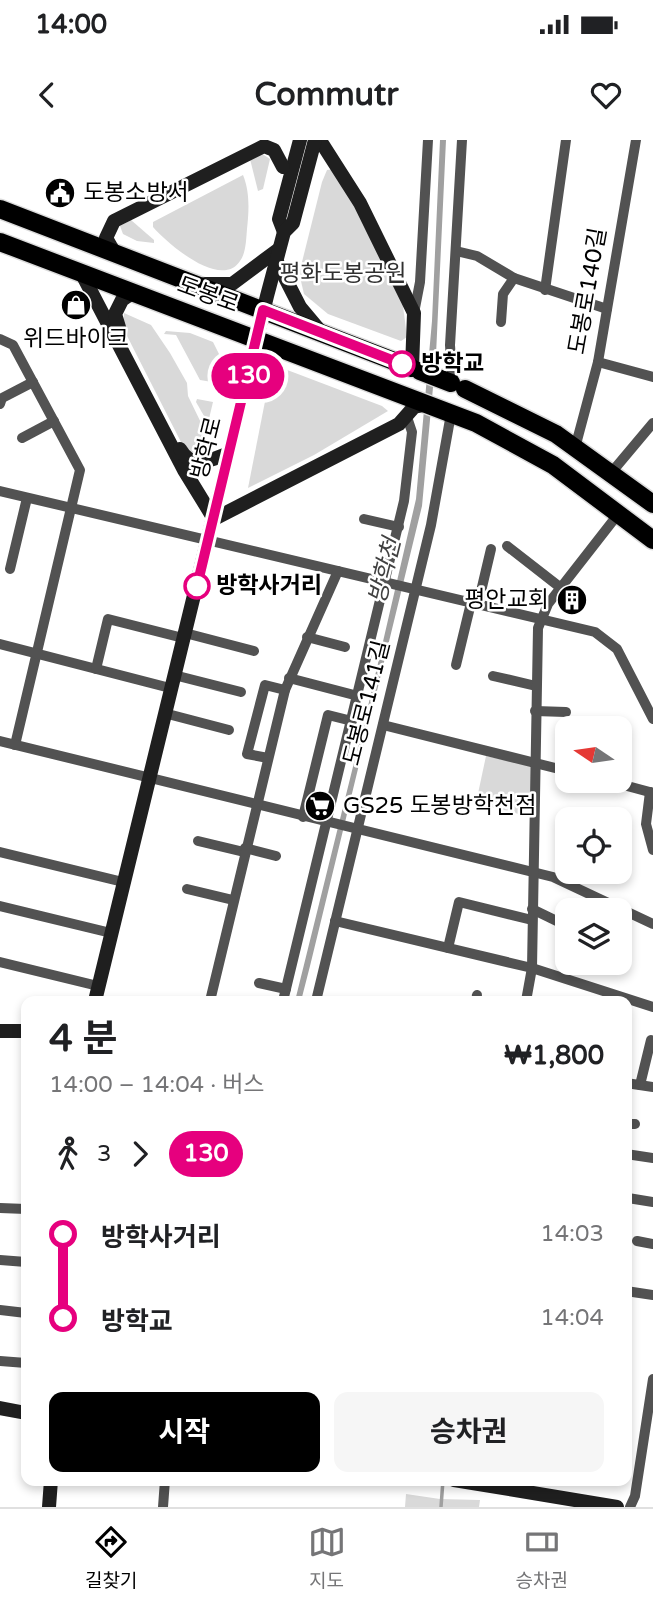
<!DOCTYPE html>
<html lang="ko">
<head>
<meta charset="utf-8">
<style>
	:root { --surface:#fff; --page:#f6f6f6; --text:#202124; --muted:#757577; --line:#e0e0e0; --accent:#000 }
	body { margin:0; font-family:"Varela Round","Noto Sans KR",sans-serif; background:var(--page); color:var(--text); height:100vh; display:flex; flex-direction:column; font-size:26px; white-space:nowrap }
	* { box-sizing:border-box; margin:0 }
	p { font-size:23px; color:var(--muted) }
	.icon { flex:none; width:38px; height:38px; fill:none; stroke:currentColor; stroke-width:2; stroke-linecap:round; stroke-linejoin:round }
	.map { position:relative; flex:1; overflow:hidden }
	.panel { position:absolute; left:21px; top:856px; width:611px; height:490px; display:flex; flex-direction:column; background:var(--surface); border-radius:14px; box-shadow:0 4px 10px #0003 }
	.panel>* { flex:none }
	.badge { padding:0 14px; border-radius:23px; font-size:24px; line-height:46px }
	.needle { width:46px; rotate:283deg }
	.fabs { position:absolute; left:555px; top:576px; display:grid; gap:14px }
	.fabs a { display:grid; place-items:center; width:77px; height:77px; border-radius:14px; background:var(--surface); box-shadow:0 4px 10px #0003; font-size:35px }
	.map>.badge { position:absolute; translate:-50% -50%; box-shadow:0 0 0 4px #fff }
	.legs { display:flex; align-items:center; gap:10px; height:77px; padding:0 28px; font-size:23px }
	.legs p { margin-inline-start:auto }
	.overview { display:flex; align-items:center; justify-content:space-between; height:119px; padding:0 28px }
	h1 { font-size:38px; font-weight:700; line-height:52px }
	.action { display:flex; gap:14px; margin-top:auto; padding:14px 28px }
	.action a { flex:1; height:80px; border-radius:14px; background:var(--accent); color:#fff; font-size:28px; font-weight:700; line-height:80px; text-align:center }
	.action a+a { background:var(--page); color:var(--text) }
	ul { padding:0 28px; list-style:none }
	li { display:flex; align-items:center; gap:24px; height:84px; font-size:26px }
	li i { display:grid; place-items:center; width:10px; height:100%; margin:0 9px; background:currentColor }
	li i::after { content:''; width:18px; height:18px; margin:-9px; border:5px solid; border-radius:50%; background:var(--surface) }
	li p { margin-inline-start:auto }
	li:first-child i { background:linear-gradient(#0000 50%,currentColor 0) }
	li:last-child i { background:linear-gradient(currentColor 50%,#0000 0) }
	.status { display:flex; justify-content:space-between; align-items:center; height:49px; padding:0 35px; background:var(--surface); direction:ltr }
	.status svg { height:19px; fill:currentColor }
	header { display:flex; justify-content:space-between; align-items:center; height:91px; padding:0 28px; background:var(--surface); font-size:32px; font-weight:700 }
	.menu { display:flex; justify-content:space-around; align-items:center; height:98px; border-top:2px solid var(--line); background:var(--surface); font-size:19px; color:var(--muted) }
	.menu a { display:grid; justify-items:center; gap:4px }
	.menu .selected { color:var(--accent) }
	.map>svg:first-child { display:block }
</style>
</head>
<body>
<div class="status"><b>14:00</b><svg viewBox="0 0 49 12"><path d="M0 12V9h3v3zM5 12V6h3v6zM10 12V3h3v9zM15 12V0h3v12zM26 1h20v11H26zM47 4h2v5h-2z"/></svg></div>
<header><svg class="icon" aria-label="back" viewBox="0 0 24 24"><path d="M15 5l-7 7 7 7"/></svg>Commutr<svg class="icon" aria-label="heart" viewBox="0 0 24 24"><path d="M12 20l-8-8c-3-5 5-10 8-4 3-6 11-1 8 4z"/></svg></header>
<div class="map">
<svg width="653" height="1367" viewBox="0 0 653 1367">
	<rect width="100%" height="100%" fill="#fff"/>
	<!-- green -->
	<g fill="#d9d9d9">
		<polygon points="261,13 270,19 263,49 258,51 250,19"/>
		<polygon points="333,29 337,30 403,166 407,197 401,201 328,174 304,154 300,137 301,126 322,42 327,30"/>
		<path d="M243,35C250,52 249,71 247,89C246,100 246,113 240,121C221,150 168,104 153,87V82Z"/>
		<polygon points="131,80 154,100 154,103 137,101 123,94 120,86"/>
		<polygon points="124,173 151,185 170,213 187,243 188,256 205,291 204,312 196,318 183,306 123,188"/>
		<polygon points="166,191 190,193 213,202 221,218 218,243 200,240 176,195 164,194"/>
		<polygon points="282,228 382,266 388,271 314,315 248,348 269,241"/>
		<polygon points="197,259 213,262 208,283 196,262"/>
		<polygon points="486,616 532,626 531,677 476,663"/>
		<polygon points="406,1354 440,1359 480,1360 479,1367 405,1367"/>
	</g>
	<!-- water -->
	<polygon fill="#a0a0a0" points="440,0 446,0 436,215 422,366 310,826 301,861 295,861 369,562 416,359 432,181"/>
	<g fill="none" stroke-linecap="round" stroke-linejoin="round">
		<!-- stream -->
		<polyline stroke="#a0a0a0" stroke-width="3.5" points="441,1367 443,1340"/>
		<!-- primary casing -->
		<g stroke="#dbdbdb" stroke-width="21">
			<g id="primary">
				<polyline points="0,69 412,228"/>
				<polyline points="0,102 476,283 553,325 653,400"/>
				<polyline points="420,231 451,243"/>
				<polyline points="465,249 556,294 653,364"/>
			</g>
		</g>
		<!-- street -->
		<g stroke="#525252" stroke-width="10">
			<polyline points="456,111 477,116 514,138"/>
			<polyline points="545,150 566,0"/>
			<polyline points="414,173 420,142 428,0"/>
			<polyline points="501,182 503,154 514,138 607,169"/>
			<polyline points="0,199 13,205 80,330 15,605"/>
			<polyline points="598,222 653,237"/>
			<polyline points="456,244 452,236 450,205 462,0"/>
			<polyline points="0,264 2,258 33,242"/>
			<polyline points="22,298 54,281"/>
			<polyline points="575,308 598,222 636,0"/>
			<polyline points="611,333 653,283"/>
			<polyline points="0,351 595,492 617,509 653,579"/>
			<polyline points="364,379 399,387"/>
			<polyline points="507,406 561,448"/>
			<polyline points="10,429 27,358"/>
			<polyline points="478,464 491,409"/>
			<polyline points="185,493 254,511"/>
			<polyline points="307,497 345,507"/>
			<polyline points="0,504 170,548"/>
			<polyline points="456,525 471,463"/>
			<polyline points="96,529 108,479 183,498"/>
			<polyline points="174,535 241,552"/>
			<polyline points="493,536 536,546"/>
			<polyline points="289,538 358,556"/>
			<polyline points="535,571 566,572"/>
			<polyline points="164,573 229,590"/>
			<polyline points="383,585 567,631"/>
			<polyline points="0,601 553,737 653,784"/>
			<polyline points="268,618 247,614 265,545 285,550"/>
			<polyline points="605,640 653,653"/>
			<polyline points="650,652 646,684 653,710"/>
			<polyline points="303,677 328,575 352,581"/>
			<polyline points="198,701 244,712"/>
			<polyline points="245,708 276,716"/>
			<polyline points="0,712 123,742"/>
			<polyline points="187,749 233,760"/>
			<polyline points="0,766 111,793"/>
			<polyline points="532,769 567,786"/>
			<polyline points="335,781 532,828 653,867"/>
			<polyline points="448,808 459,762 532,780"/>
			<polyline points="0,822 98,846"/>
			<polyline points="259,843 286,849"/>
			<polyline points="210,861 285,550 338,431"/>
			<polyline points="283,861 404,361 412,292 407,277"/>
			<polyline points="316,861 431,385 451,274"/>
			<polyline points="476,861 477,855"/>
			<polyline points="526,861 532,828 538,488 548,464 619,373"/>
			<polyline points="626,943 653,947"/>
			<polyline points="640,945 651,900"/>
			<polyline points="626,984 635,984"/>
			<polyline points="626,1014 653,1018"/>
			<polyline points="628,1058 653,1062"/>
			<polyline points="0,1068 26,1069"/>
			<polyline points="637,1101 653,1104"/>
			<polyline points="0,1120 26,1122"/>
			<polyline points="626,1151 653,1155"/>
			<polyline points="0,1170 26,1173"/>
			<polyline points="0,1221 26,1223"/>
			<polyline points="163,1367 165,1340"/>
			<polyline points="630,1367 635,1356 653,1239"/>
		</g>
		<!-- secondary -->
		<g stroke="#1f1f1f" stroke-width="14">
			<polyline points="323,5 360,63 414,173 412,228 419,231"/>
			<polyline points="284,92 279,79 300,0"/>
			<polyline points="114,112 106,98 114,81 264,6 274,10 283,27"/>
			<polyline points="276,120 300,167 321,192"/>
			<polyline points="82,134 184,330 214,379"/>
			<polyline points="205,144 232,144 279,109"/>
			<polyline points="121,194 115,174 122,160 132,153"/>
			<path d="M180,309C193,331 210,320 229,313"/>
			<polyline points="214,379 399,284 414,267 428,264"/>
			<polyline points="95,861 267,156 284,92 293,83 315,0"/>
			<polyline points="0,891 26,891"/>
			<polyline points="0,1268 26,1273"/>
			<polyline points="454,1340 617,1367"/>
			<polyline points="49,1367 51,1340"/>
		</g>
		<!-- primary -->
		<use href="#primary" stroke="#000" stroke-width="18"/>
	</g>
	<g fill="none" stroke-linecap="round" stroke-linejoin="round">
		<!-- line-1 casing -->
		<g stroke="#fff" stroke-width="16">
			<polyline id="line-1" points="197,446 263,170 402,224"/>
		</g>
		<!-- line-1 -->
		<use href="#line-1" stroke="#e6007e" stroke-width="10"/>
	</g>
	<!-- icons -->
	<defs>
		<g id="civic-disc" transform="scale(1.575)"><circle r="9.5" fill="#000" stroke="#fff"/><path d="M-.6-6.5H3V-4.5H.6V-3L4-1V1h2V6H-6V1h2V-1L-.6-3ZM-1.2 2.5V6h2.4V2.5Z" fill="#fff"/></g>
		<g id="shop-disc" transform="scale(1.575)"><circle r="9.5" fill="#000" stroke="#fff"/><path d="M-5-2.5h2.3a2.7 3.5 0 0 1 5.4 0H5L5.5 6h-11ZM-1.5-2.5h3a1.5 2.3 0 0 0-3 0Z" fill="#fff"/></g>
		<g id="building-disc" transform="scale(1.575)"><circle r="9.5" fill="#000" stroke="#fff"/><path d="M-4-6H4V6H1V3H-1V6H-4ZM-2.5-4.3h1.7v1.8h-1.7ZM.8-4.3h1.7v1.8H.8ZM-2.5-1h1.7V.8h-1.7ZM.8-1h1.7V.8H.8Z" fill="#fff"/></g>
		<g id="supermarket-disc" transform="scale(1.575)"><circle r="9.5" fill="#000" stroke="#fff"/><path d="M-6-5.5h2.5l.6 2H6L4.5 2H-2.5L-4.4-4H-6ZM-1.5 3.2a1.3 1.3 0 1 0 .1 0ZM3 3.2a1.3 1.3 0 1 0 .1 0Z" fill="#fff"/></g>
	</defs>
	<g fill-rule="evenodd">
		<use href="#civic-disc" x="60" y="53"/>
		<use href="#shop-disc" x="76" y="165"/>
		<use href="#building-disc" x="572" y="460"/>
		<use href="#supermarket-disc" x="320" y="666"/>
	</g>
	<!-- markers -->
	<g fill="#fff" stroke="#e6007e" stroke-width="3.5">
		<circle cx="402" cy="224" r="12"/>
		<circle cx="197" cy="446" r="12"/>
	</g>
	<g text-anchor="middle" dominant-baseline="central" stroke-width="5" stroke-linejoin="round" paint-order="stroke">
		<!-- poi labels -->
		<g font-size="23" fill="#000" stroke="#fff" text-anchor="start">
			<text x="83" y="53">도봉소방서</text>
			<text x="76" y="199" text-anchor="middle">위드바이크</text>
			<text x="549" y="460" text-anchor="end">평안교회</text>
			<text x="343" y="666">GS25 도봉방학천점</text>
		</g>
		<!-- park labels -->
		<g font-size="23" fill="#303030" stroke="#fff">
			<text x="343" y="134">평화도봉공원</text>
		</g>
		<!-- street labels -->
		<g font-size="23" fill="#000" stroke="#fff">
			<text transform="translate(588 151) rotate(-80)">도봉로140길</text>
			<text transform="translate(208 155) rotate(20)">도봉로</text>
			<text transform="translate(207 308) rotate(-76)">방학로</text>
			<text transform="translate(367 563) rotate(-76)">도봉로141길</text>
		</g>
		<!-- stop labels -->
		<g font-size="23" font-weight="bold" fill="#000" stroke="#fff" text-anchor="start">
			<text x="421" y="224">방학교</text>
			<text x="216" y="446">방학사거리</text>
		</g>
		<!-- water labels -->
		<g font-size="24" font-style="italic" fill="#414141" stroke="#fff">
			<text transform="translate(385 431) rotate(-76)">방학천</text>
		</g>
	</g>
</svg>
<div class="fabs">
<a><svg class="needle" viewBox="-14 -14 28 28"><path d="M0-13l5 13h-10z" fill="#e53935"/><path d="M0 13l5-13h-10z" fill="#757577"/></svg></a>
<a><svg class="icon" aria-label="locate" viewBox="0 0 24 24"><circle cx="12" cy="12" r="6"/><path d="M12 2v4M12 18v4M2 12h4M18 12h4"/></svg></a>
<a><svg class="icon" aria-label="layers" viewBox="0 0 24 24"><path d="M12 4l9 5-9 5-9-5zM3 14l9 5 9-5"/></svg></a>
</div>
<b class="badge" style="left:248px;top:236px;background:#e6007e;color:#fff">130</b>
<section class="panel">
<div class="overview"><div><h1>4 분</h1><p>14:00 – 14:04 · 버스</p></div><b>₩1,800</b></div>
<div class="legs"><svg class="icon" aria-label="walk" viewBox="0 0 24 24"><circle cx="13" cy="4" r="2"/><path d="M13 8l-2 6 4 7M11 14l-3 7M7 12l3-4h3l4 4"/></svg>3<svg class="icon" aria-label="forward" viewBox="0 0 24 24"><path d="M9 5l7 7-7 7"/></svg><b class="badge" style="background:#e6007e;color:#fff">130</b></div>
<ul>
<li><i style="color:#e6007e"></i><b>방학사거리</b><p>14:03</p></li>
<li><i style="color:#e6007e"></i><b>방학교</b><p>14:04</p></li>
</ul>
<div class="action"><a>시작</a><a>승차권</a></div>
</section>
</div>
<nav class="menu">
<a class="selected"><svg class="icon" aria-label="directions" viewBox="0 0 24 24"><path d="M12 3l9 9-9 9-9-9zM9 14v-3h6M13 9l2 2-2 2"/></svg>길찾기</a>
<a><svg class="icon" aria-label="map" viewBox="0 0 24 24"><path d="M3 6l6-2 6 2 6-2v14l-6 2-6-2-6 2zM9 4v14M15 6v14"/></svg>지도</a>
<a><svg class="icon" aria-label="tickets" viewBox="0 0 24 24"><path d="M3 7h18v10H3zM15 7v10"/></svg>승차권</a>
</nav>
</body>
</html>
